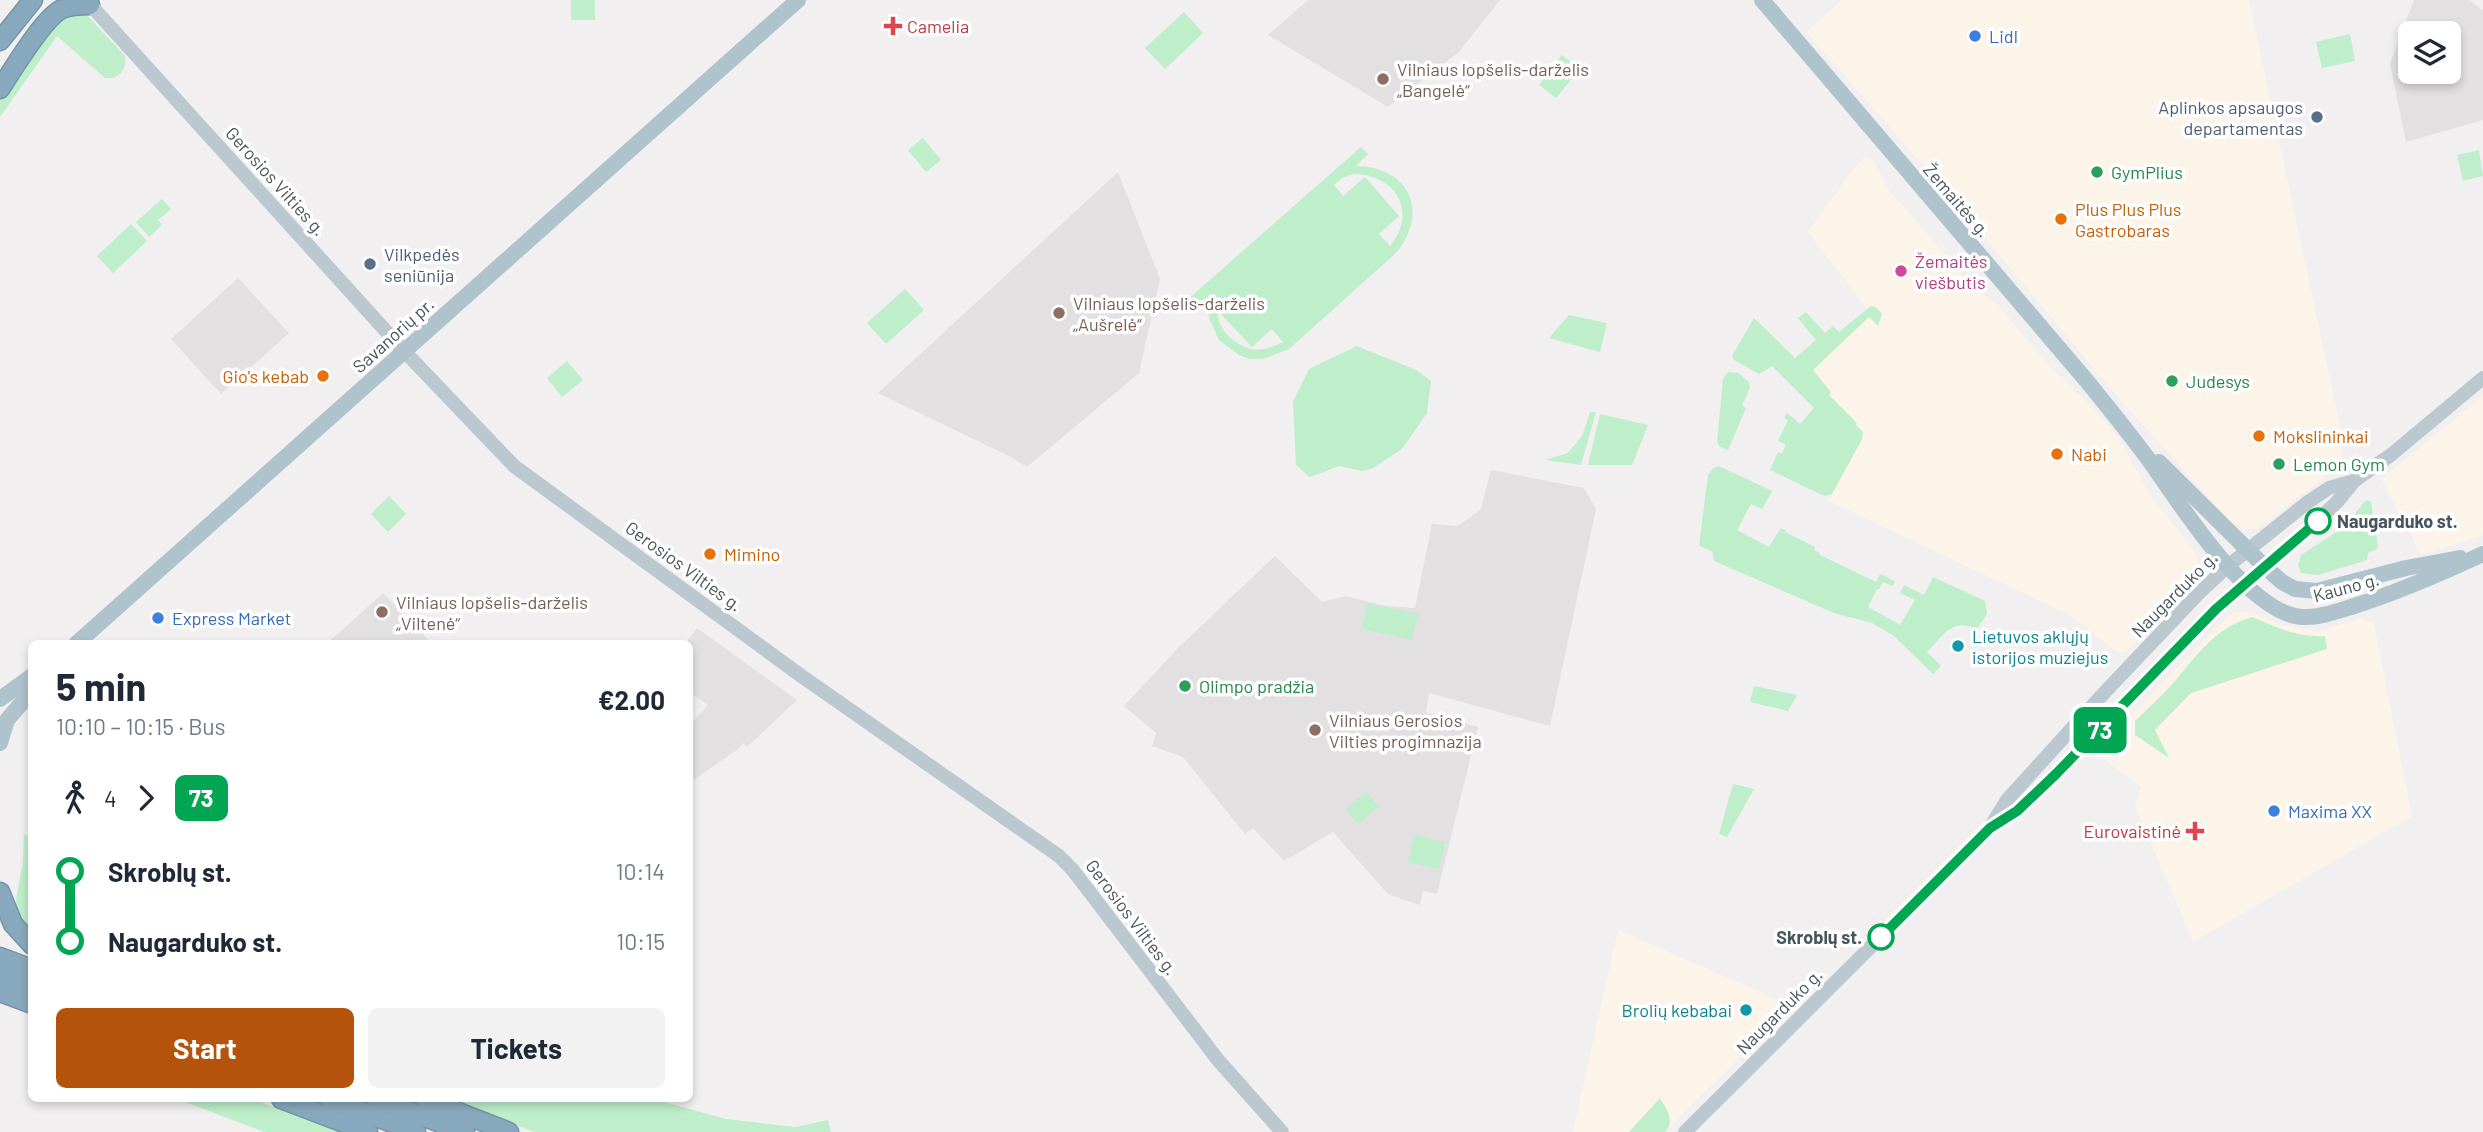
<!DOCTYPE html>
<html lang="en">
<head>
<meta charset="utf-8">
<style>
	:root { --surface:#fff; --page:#f2f2f3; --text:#1f2937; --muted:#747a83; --accent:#b45309 }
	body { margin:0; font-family:Barlow,sans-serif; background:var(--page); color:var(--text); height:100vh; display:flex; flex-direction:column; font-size:26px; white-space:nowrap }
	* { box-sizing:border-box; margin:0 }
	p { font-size:23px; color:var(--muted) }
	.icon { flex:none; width:38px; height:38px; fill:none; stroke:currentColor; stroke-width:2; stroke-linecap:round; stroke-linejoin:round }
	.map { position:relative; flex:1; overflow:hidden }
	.sheet { position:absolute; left:28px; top:640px; width:665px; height:462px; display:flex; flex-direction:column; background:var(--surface); border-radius:10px; box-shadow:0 4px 10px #0003 }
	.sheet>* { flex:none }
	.badge { padding:0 14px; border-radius:10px; font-size:24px; line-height:46px }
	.fabs { position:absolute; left:2398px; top:21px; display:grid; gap:14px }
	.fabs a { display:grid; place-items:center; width:63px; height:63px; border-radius:10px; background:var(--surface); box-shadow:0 4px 10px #0003; font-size:35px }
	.map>.badge { position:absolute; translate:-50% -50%; box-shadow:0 0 0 4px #fff }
	.legs { display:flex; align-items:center; gap:10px; height:77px; padding:0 28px; font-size:23px }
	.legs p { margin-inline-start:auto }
	.headline { display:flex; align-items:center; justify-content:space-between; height:119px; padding:0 28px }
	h1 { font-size:38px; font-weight:700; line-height:52px }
	.action { display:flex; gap:14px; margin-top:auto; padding:14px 28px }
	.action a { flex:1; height:80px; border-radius:10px; background:var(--accent); color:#fff; font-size:28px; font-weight:700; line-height:80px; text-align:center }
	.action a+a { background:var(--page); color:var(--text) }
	ul { padding:0 28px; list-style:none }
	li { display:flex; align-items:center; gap:24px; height:70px; font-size:26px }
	li i { display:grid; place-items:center; width:10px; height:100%; margin:0 9px; background:currentColor }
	li i::after { content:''; width:18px; height:18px; margin:-9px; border:5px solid; border-radius:50%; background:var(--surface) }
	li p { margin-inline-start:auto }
	li:first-child i { background:linear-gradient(#0000 50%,currentColor 0) }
	li:last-child i { background:linear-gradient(currentColor 50%,#0000 0) }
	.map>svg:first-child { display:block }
</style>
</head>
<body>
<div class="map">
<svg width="2483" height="1132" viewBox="0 0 2483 1132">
	<rect width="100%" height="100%" fill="#f1efef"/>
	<!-- commercial -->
	<g fill="#fcf4e9">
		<polygon points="1842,0 2249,0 2341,431 2341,462 2339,465 2266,523 2255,529 2247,529 2239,527 2231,522 2115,394 1950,196 1806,32"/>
		<polygon points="1865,157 1874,161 1889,190 1967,279 2000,308 2054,371 2087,402 2118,437 2149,493 2197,555 2200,569 2194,584 2125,653 2117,652 2070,615 1829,501 1862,439 1808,370 1870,313 1808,232 1848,176 1859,162"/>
		<polygon points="2483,396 2483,535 2421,555 2381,479"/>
		<polygon points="2250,611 2280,625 2318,631 2362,618 2374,624 2412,816 2193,942 2135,806 2141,787 2106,760 2092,755 2225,619 2233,613"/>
		<polygon points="1618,930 1765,994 1789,1009 1665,1132 1573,1132"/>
	</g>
	<!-- education -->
	<g fill="#e2e0e1" fill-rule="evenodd">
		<polygon points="1308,0 1500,0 1459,52 1388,107 1268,35"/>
		<path d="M2414,0H2468L2483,10V120L2406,142L2390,64ZM2410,33H2448V72H2410Z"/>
		<polygon points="1118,172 1160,279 1139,373 1027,467 1011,457 878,393"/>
		<polygon points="238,278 289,333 221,394 171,339"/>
		<polygon points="1491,470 1584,488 1596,509 1550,726 1429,693 1426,712 1478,727 1437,894 1423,891 1420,905 1388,894 1333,832 1284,861 1253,828 1245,834 1183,757 1152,746 1156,733 1124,706 1178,648 1275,556 1322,602 1346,596 1386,606 1415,608 1432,524 1458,526 1481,509"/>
		<polygon points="383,593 432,644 326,644 341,631"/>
		<polygon points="697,628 797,700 747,747 743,743 737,750 695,779 690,777 690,725 708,705 690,692 690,644 685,644"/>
	</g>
	<!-- green -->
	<g fill="#beeeca" fill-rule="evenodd">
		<rect x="571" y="0" width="24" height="20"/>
		<path d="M84,12L125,56C126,66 124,73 114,78H105L57,36L0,117V100L56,19Z"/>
		<polygon points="1184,12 1203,33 1165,69 1145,48"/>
		<polygon points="2350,34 2355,61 2322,68 2316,42"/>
		<polygon points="1562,55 1580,69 1556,98 1539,85"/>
		<polygon points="923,138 941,160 926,172 908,150"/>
		<path d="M1361,147L1368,154L1356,166C1409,167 1430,211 1396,253L1289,349L1263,359H1250L1239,355L1219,340L1209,318L1208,297L1193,309L1186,301ZM1353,174C1396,174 1418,212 1390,246L1379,234L1399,216L1365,177L1343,196L1334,185L1342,178ZM1218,311L1252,347L1272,329L1283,342C1273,347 1263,351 1251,349C1234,345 1216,328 1218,311Z"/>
		<polygon points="2479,150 2483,176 2463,181 2457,155"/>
		<polygon points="162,199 171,209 158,220 162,225 149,237 136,222"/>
		<polygon points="131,224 147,241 113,273 97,256"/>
		<polygon points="905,289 924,310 886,344 867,323"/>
		<polygon points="1871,306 1876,307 1882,314 1878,326 1869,317 1813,370 1831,392 1829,395 1857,423 1856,425 1863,432 1862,439 1832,494 1824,496 1770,470 1778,452 1782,454 1786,445 1778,441 1788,420 1784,418 1787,413 1800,424 1814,408 1772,366 1759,374 1734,360 1732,356 1754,318 1795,358 1816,340 1798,318 1806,312 1825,333 1833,326 1839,332"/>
		<polygon points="1569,315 1607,323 1600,352 1549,338"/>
		<polygon points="1357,346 1416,370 1431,381 1427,413 1402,449 1373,468 1362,471 1339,466 1310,477 1296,465 1293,402 1309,369"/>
		<polygon points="567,361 583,380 562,397 547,378"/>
		<polygon points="1728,372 1738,373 1749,382 1750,388 1742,405 1746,408 1728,450 1719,446 1717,442 1723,379"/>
		<polygon points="1590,412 1596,412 1581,465 1545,460 1568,453 1582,436"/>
		<polygon points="1600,414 1648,425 1632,465 1588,465"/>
		<path d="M1719,466L1772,491L1762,509L1751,504L1737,530L1769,547L1781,528L1785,530V532L1815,547L1814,550L1820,553V555L1876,582L1880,574L1895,581L1893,586L1883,582L1879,589H1877L1868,607L1900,625L1915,600L1900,593L1904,585L1924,595L1933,577L1985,601L1987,614L1977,629C1951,617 1943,636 1927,652L1941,666L1933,674L1893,635L1872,623L1834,613L1714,561L1712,551L1699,546L1708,475L1713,468Z"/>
		<polygon points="389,496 406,514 388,532 371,514"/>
		<polygon points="2366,500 2371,502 2378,546 2377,549 2368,553 2367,560 2318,575 2301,573 2298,565 2301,555 2344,527"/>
		<polygon points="1367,603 1418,614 1412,640 1362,629"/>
		<path d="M2252,617C2276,627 2298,638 2325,636L2327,649L2191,693L2155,730L2169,758L2135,735V721C2148,708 2162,696 2174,682C2198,654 2215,628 2252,617Z"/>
		<polygon points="1754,686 1797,695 1788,711 1750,702"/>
		<polygon points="1733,784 1754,789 1727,837 1719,834"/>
		<polygon points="1366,792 1379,807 1358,824 1346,809"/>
		<polygon points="24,834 31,837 31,938 14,911 23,861"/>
		<polygon points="1414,835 1445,842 1439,869 1408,862"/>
		<path d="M1660,1098C1666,1109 1676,1121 1665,1132H1629Z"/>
		<polygon points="177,1099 253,1099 341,1132 265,1132"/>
		<polygon points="447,1099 653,1099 726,1119 777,1125 796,1127 828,1120 831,1132 535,1132"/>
	</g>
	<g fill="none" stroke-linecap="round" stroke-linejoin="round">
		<!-- highway casing -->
		<g stroke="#7394a9" stroke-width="21">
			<g id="highway">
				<polyline points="0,41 33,0"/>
				<path d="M0,89C12,71 44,17 62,9C71,5 81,5 90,5"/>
				<polyline points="0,892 13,924 32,945"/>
				<polyline points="0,957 32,969"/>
				<polyline points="0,974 32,986"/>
				<polyline points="0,992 32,1004"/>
				<polyline points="281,1099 368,1132"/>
				<polyline points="329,1099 416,1132"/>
				<polyline points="376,1099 465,1132"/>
				<polyline points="425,1099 509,1132"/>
			</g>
		</g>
		<!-- secondary -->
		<g stroke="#bbc8d0" stroke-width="14">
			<polyline points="86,0 404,351 514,466 800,675 1059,856 1072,869 1218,1060 1282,1132"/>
			<polyline points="1994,825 2017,811 2120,709 2216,609 2317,521 2337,502 2354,481 2392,454 2483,378"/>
			<polyline points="1685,1132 1990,828 2007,800 2104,693 2199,593 2228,566 2308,502 2329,488 2354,481"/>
		</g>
		<!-- primary -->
		<g stroke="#afc3cd" stroke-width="16">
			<path d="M1762,0L2086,380C2108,407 2129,433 2149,460C2179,502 2248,614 2302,617C2320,618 2338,611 2354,606C2399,592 2440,574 2483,554"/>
			<polyline points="2159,462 2264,566 2282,582 2295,589 2317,591 2406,568 2460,558"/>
			<polyline points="76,644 798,0"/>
			<polyline points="0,699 32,676"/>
			<polyline points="0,743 7,720 32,691"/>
		</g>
		<!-- highway -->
		<use href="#highway" stroke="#88a9bd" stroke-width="18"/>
	</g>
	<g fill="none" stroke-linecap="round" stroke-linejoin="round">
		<!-- line-1 casing -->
		<g stroke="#fff" stroke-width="16">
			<polyline id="line-1" points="1881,937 1990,828 2017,811 2056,774 2216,609 2318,521"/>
		</g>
		<!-- line-1 -->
		<use href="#line-1" stroke="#00a651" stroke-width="10"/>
	</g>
	<!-- markers -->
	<g fill="#e0444e" stroke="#fff" stroke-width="2.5">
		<path d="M889.5 15.5h7v7h7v7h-7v7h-7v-7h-7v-7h7z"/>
		<path d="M2191.5 820.5h7v7h7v7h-7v7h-7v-7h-7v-7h7z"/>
	</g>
	<g fill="#3f7fe0" stroke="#fff" stroke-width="2.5">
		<circle cx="1975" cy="36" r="7"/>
		<circle cx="158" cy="618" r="7"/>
		<circle cx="2274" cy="811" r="7"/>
	</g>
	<g fill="#8d6e63" stroke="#fff" stroke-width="2.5">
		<circle cx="1383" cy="79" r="7"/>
		<circle cx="1059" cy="313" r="7"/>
		<circle cx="382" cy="612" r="7"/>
		<circle cx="1315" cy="730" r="7"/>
	</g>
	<g fill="#5c6f8a" stroke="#fff" stroke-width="2.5">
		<circle cx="2317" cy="117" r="7"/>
		<circle cx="370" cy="264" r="7"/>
	</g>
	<g fill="#2e9e5b" stroke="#fff" stroke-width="2.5">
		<circle cx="2097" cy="172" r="7"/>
		<circle cx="2172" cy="381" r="7"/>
		<circle cx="2279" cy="464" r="7"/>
		<circle cx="1185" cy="686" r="7"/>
	</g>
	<g fill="#e8710a" stroke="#fff" stroke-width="2.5">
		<circle cx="2061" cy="219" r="7"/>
		<circle cx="323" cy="376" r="7"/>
		<circle cx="2259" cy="436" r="7"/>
		<circle cx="2057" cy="454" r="7"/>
		<circle cx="710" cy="554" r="7"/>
	</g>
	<circle fill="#d1479c" stroke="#fff" stroke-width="2.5" cx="1901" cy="271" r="7"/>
	<g fill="#fff" stroke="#00a651" stroke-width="3.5">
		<circle cx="2318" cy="521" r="12"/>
		<circle cx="1881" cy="937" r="12"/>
	</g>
	<g fill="#0f9aa8" stroke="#fff" stroke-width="2.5">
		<circle cx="1958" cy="646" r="7"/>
		<circle cx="1746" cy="1010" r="7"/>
	</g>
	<g text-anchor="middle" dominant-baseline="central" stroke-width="7" stroke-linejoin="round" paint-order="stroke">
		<!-- health labels -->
		<g font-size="18" fill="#be3a42" stroke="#fff" text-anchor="start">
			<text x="907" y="26">Camelia</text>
			<text x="2181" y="831" text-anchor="end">Eurovaistinė</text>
		</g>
		<!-- shop labels -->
		<g font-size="18" fill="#366cbe" stroke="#fff" text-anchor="start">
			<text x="1989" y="36">Lidl</text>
			<text x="172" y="618">Express Market</text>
			<text x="2288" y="811">Maxima XX</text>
		</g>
		<!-- education labels -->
		<g font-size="18" fill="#785e54" stroke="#fff" text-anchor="start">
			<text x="1397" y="69">Vilniaus lopšelis-darželis<tspan x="1397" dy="21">„Bangelė“</tspan></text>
			<text x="1073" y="303">Vilniaus lopšelis-darželis<tspan x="1073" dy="21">„Aušrelė“</tspan></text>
			<text x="396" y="602">Vilniaus lopšelis-darželis<tspan x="396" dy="21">„Viltenė“</tspan></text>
			<text x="1329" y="720">Vilniaus Gerosios<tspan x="1329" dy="21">Vilties progimnazija</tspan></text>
		</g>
		<!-- service labels -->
		<g font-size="18" fill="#4e5e75" stroke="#fff" text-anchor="end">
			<text x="2303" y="107">Aplinkos apsaugos<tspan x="2303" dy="21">departamentas</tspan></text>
			<text x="384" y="254" text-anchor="start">Vilkpedės<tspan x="384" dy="21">seniūnija</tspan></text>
		</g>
		<!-- leisure labels -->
		<g font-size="18" fill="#27864d" stroke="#fff" text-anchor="start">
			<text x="2111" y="172">GymPlius</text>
			<text x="2186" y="381">Judesys</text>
			<text x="2293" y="464">Lemon Gym</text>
			<text x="1199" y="686">Olimpo pradžia</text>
		</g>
		<!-- street labels -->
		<g font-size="18" fill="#47555c" stroke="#fff">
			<text transform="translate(276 181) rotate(48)">Gerosios Vilties g.</text>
			<text transform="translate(1957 200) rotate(49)">Žemaitės g.</text>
			<text transform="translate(393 335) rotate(-42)">Savanorių pr.</text>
			<text transform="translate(684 566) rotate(36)">Gerosios Vilties g.</text>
			<text transform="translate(2346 587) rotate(-15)">Kauno g.</text>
			<text transform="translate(2174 594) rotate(-45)">Naugarduko g.</text>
			<text transform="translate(1132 917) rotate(53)">Gerosios Vilties g.</text>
			<text transform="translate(1779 1011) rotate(-45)">Naugarduko g.</text>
		</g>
		<!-- food labels -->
		<g font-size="18" fill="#c56008" stroke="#fff" text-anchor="start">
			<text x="2075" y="209">Plus Plus Plus<tspan x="2075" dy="21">Gastrobaras</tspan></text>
			<text x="309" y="376" text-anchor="end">Gio's kebab</text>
			<text x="2273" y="436">Mokslininkai</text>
			<text x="2071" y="454">Nabi</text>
			<text x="724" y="554">Mimino</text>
		</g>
		<!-- hotel labels -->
		<g font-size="18" fill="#b23c85" stroke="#fff" text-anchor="start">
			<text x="1915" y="261">Žemaitės<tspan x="1915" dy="21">viešbutis</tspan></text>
		</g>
		<!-- stop labels -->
		<g font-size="18" font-weight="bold" fill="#47555c" stroke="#fff" text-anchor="start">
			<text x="2337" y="521">Naugarduko st.</text>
			<text x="1862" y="937" text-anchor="end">Skroblų st.</text>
		</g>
		<!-- culture labels -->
		<g font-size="18" fill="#0d838f" stroke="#fff" text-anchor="start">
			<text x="1972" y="636">Lietuvos aklųjų<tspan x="1972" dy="21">istorijos muziejus</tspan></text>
			<text x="1732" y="1010" text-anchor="end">Brolių kebabai</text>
		</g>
	</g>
</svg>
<div class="fabs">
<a><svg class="icon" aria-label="layers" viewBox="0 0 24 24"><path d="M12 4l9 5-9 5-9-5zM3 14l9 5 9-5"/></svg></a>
</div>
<b class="badge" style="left:2100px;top:730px;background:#00a651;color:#fff">73</b>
<section class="sheet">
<div class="headline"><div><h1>5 min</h1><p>10:10 – 10:15 · Bus</p></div><b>€2.00</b></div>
<div class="legs"><svg class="icon" aria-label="walk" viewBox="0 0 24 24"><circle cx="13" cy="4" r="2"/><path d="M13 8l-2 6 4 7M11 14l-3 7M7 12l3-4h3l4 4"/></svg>4<svg class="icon" aria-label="forward" viewBox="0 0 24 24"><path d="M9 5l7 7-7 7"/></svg><b class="badge" style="background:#00a651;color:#fff">73</b></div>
<ul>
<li><i style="color:#00a651"></i><b>Skroblų st.</b><p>10:14</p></li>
<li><i style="color:#00a651"></i><b>Naugarduko st.</b><p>10:15</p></li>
</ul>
<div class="action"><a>Start</a><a>Tickets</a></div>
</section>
</div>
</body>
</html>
